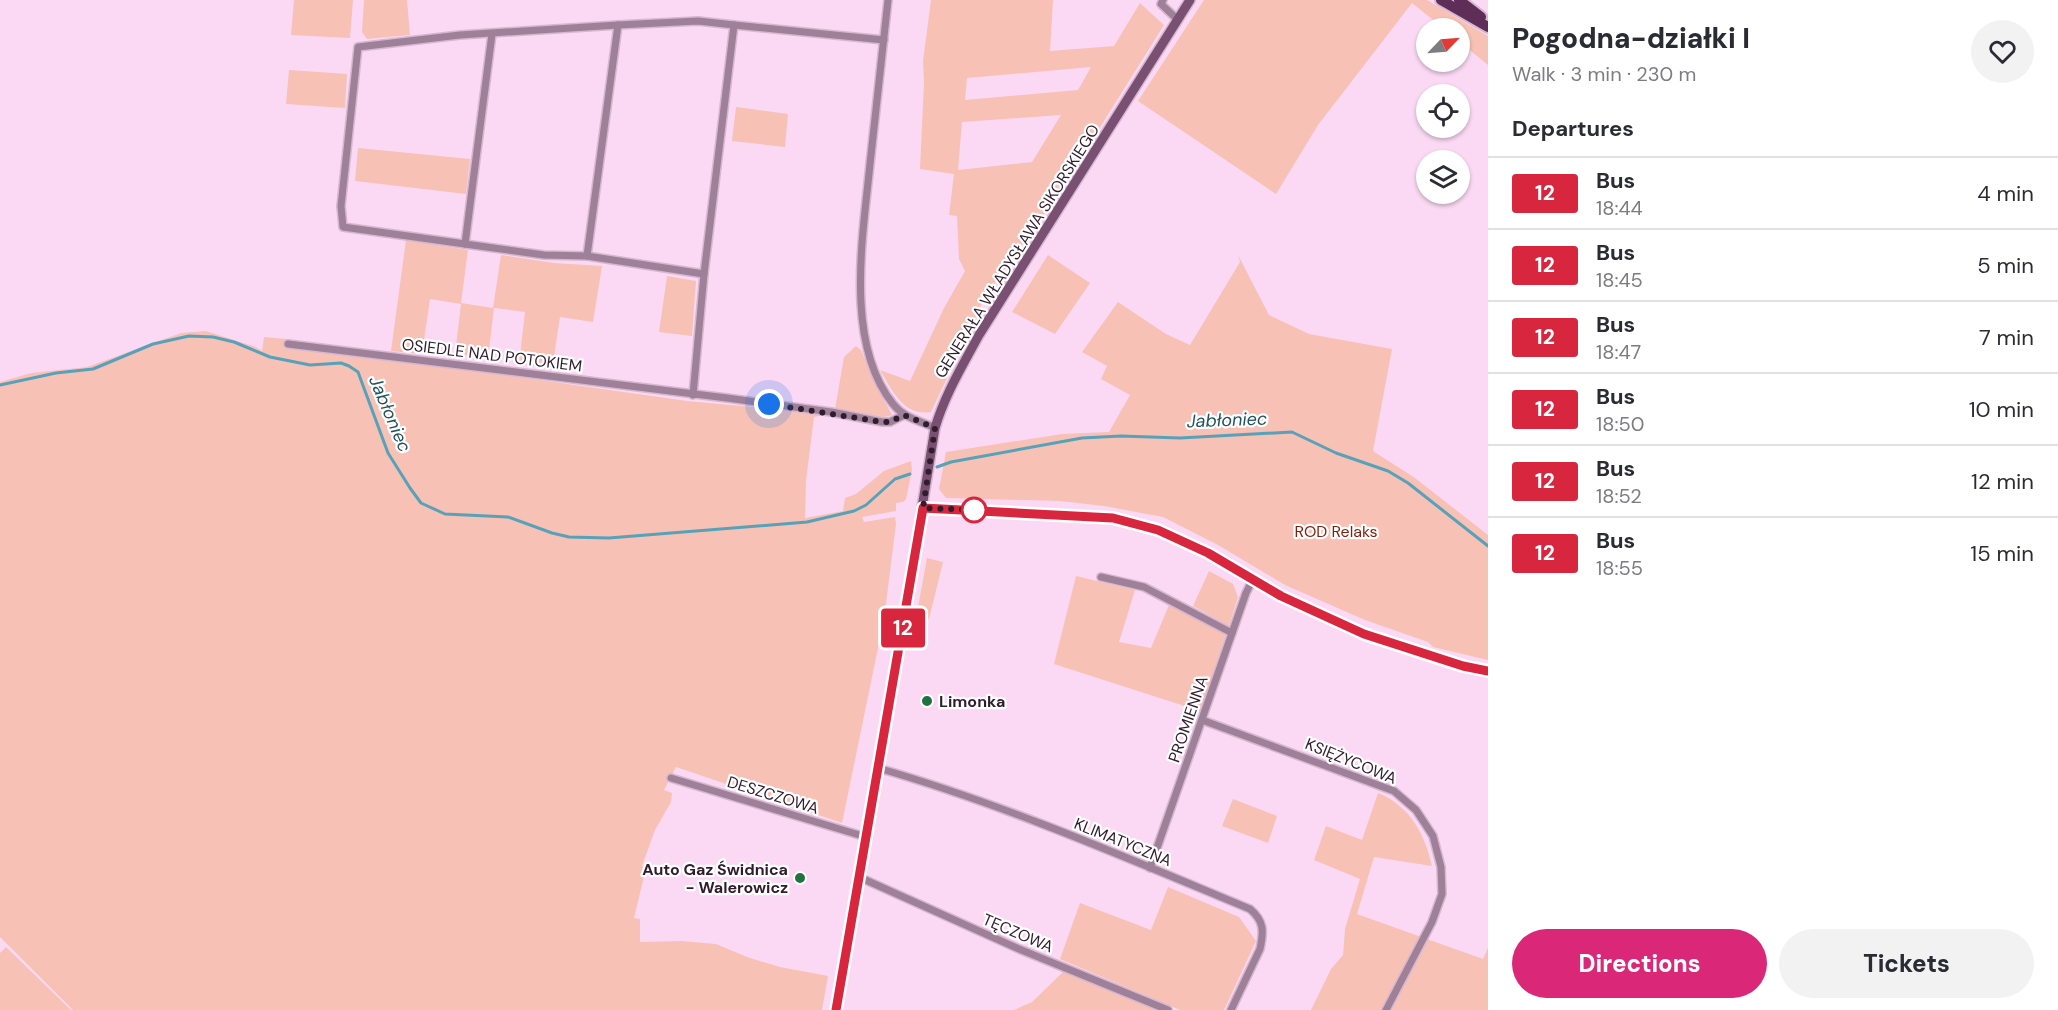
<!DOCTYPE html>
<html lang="en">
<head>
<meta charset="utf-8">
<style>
	:root { --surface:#fff; --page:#f2f2f3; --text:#2b2b33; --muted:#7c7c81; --line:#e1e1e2; --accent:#db2777 }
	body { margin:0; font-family:"DM Sans",sans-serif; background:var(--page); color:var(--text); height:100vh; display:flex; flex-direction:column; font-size:22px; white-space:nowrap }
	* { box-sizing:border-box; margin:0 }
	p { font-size:20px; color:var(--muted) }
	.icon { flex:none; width:33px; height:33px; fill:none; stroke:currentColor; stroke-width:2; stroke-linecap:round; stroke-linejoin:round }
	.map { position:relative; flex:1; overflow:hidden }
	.side { display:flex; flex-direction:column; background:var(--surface); width:570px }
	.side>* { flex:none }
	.badge { padding:0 12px; border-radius:4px; font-size:21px; line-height:39px }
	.needle { width:39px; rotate:65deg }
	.tools { position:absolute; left:1416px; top:18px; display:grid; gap:12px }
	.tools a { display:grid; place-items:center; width:54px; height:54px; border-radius:50%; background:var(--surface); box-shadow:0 2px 4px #0004; font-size:30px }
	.you { position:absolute; width:30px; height:30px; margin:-15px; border:4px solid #fff; border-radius:50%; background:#1a73e8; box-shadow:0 0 0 9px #1a73e833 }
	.map>.badge { position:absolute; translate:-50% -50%; box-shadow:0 0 0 3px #fff }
	h2 { padding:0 24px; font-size:22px; line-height:54px }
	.round { display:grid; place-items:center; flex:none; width:63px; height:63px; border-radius:32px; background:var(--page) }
	.summary { display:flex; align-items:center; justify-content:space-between; height:102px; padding:0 24px }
	h1 { font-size:28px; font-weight:800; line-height:45px }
	.primary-button { display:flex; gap:12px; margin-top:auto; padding:12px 24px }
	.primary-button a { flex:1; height:69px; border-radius:36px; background:var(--accent); color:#fff; font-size:24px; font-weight:800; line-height:69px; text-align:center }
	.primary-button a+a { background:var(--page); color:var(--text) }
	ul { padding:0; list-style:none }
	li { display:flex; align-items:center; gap:18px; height:72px; padding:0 24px; border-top:2px solid var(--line) }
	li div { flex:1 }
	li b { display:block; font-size:22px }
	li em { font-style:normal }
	li .badge { min-width:66px; font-weight:700; text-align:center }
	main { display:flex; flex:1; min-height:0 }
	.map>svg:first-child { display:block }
</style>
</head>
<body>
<main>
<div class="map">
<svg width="1488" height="1010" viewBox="0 0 1488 1010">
	<rect width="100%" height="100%" fill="#fbd9f4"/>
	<!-- green -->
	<g fill="#f8c1b5" fill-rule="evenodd">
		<polygon points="294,0 353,0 350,38 291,35"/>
		<polygon points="364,0 407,0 410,35 367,39 362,32"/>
		<path d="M931,0H1053L1050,51L1114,46L1140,3L1164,25L1057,196L985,297L931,412C904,417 892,390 880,370L910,381L944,308L965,271L959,259L957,216L949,215L954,174L920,169L924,82L923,61ZM1091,67L1078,90L965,100L967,78ZM1061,115L1032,162L958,170L962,122Z"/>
		<polygon points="1204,0 1427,0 1488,36 1488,65 1460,42 1460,28 1443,28 1412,3 1318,125 1276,194 1138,101"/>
		<polygon points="289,70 347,74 345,108 286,104"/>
		<polygon points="736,107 788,114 785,147 732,141"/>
		<polygon points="358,148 470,159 466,194 355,181"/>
		<polygon points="406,240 468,250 461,303 493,308 501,255 554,263 602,266 593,322 560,317 552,370 519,363 525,312 494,308 488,358 455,354 461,304 430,299 422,354 391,351"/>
		<polygon points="1048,255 1090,283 1055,334 1012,312"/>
		<polygon points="1238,255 1269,315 1309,334 1392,349 1373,451 1415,478 1488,535 1488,660 1433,647 1428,642 1365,620 1285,585 1218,545 1163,517 1104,506 1060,501 946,498 939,489 946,452 1062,434 1109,432 1130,395 1101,379 1107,366 1082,352 1118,302 1166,334 1190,345 1240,262"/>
		<polygon points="667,276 696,281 692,336 659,332"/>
		<polygon points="206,331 256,347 262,351 264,337 287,339 286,348 372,356 687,401 830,414 814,417 806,481 805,518 843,511 845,498 856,494 884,471 911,461 912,470 906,499 903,502 896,503 896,511 862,517 864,522 895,517 896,524 884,619 842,823 676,767 664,790 672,793 671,802 655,830 642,866 646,868 634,918 640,919 640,942 681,941 716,944 747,957 780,967 828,976 822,1010 73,1010 0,937 0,382 31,373 87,367 181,333"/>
		<path d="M856,346L861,350L874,381L892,415C875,421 853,413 835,409L844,357Z"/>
		<polygon points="927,558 943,562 929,619 923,617 919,630 914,629"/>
		<polygon points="1209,571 1233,584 1238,597 1229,626 1193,606"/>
		<polygon points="1076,576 1135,590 1119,642 1151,648 1169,605 1226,635 1200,711 1054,664"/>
		<path d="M1378,793C1410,806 1425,834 1432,866L1374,857L1357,914L1483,959L1488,948V1010H1311L1331,969L1343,955L1345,929L1360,879L1314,860L1326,826L1362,840Z"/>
		<polygon points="1233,799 1277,816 1268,843 1222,826"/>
		<polygon points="1168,887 1239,917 1256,941 1224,1010 1180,1010 1060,959 1080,903 1151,930"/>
		<polygon points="6,947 71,1010 0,1010 0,953"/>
		<polygon points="1063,972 1070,973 1159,1010 1014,1010 1032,1002"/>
	</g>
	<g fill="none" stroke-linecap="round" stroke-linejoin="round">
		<!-- stream -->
		<g stroke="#57a2b8" stroke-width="3">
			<polyline points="0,385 56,373 93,369 153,344 189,336 213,337 234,342 270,357 310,365 341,363 349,366 358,372 388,453 410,488 421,503 445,514 508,517 552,533 569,537 609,538 807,522 854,511 866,505 895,479 910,474"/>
			<polyline points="937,467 951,462 1082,438 1121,436 1180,438 1292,432 1336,453 1388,471 1408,483 1488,546"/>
		</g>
		<!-- street casing -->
		<g stroke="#d6b7d0" stroke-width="10">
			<g id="street">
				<path d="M888,0C882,55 876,109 870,164C863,235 844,343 893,404C905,419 919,420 935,428"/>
				<polyline points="1163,0 1161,4 1178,20"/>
				<polyline points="734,25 884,40"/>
				<polyline points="492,34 465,244 544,255 587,256 704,274"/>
				<polyline points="465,244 343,227 341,206 358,47 460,35 618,25 698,21 734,25 704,274 693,395"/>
				<polyline points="587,256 618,25"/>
				<polyline points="288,344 727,398 831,412 882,422 890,422 904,415"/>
				<polyline points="923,508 1113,518 1158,530 1208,553 1281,596 1364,634 1463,666 1488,671"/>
				<polyline points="1101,577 1144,587 1232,633"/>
				<polyline points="1202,720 1394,791 1416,810 1433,836 1441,867 1442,894 1432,922 1386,1010"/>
				<path d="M878,768C1006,805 1127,858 1250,909C1264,921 1264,931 1260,949L1231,1010"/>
				<polyline points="671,778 866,837"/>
				<polyline points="1150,868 1246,593 1253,579"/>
				<polyline points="859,877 1019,949 1168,1010"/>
			</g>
		</g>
		<!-- secondary casing -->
		<g stroke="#d6b7d0" stroke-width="12">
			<path id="secondary" d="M836,1010L900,642L935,428C945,394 963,365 979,335L1190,0"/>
		</g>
		<!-- primary casing -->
		<g stroke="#d6b7d0" stroke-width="14">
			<g id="primary">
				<polyline points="1441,0 1488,27"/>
				<polyline points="1459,0 1481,17"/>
			</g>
		</g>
		<!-- street -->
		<use href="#street" stroke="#9e8098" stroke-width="7"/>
		<!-- secondary -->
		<use href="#secondary" stroke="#7a5072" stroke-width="9"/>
		<!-- primary -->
		<use href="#primary" stroke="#5f2e58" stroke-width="10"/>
	</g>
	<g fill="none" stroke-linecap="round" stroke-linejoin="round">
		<!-- line casing -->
		<g stroke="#fff" stroke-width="14">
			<polyline id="line" points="836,1010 923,508 1113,518 1158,530 1208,553 1281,596 1364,634 1463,666 1488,671"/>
		</g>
		<!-- line -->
		<use href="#line" stroke="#d7263d" stroke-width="9"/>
		<!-- walk -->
		<polyline stroke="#301c2d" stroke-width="6" stroke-dasharray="0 10.8" points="769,404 882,422 890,422 904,415 935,428 923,508 977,510 974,510"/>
	</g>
	<!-- markers -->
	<circle fill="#fff" stroke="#d7263d" stroke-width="3" cx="974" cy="510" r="12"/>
	<g fill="#217141" stroke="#fff" stroke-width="2">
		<circle cx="927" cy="701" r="6"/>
		<circle cx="800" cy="878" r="6"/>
	</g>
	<g text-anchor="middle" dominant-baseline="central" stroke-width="4.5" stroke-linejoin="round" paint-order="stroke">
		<!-- street labels -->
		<g font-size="16" fill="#301c2d" stroke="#fff">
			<text transform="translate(1017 251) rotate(-58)">GENERAŁA WŁADYSŁAWA SIKORSKIEGO</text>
			<text transform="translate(492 355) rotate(7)">OSIEDLE NAD POTOKIEM</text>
			<text transform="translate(1188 719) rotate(-71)">PROMIENNA</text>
			<text transform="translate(1351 761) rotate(22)">KSIĘŻYCOWA</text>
			<text transform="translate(773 795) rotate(17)">DESZCZOWA</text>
			<text transform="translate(1123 842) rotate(22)">KLIMATYCZNA</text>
			<text transform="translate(1018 933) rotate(23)">TĘCZOWA</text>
		</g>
		<!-- park labels -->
		<g font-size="16" fill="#841f0a" stroke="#fff">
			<text x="1336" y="531">ROD Relaks</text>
		</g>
		<!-- poi labels -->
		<g font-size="16" font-weight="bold" fill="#301c2d" stroke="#fff" text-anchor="start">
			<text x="939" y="701">Limonka</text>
			<text x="788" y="869" text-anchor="end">Auto Gaz Świdnica<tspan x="788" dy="18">- Walerowicz</tspan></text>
		</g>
		<!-- water labels -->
		<g font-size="18" font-style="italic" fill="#20535d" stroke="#fff">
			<text transform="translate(390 414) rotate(67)">Jabłoniec</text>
			<text transform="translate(1227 420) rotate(-2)">Jabłoniec</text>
		</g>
	</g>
</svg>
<div class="tools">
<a><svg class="needle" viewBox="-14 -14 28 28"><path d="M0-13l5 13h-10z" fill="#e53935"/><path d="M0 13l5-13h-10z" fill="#7c7c81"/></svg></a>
<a><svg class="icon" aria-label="locate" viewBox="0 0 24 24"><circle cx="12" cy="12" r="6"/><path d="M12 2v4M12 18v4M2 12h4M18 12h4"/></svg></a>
<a><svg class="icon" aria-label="layers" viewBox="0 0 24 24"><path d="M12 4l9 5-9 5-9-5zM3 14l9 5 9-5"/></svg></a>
</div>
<div class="you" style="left:769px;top:404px"></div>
<b class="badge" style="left:903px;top:628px;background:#d7263d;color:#fff">12</b>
</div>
<section class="side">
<div class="summary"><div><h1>Pogodna-działki I</h1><p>Walk · 3 min · 230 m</p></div><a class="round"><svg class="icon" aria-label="heart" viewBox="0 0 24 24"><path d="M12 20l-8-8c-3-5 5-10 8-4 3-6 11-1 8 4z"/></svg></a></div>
<h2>Departures</h2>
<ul>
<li><span class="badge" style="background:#d7263d;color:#fff">12</span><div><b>Bus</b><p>18:44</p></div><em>4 min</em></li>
<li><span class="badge" style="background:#d7263d;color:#fff">12</span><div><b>Bus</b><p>18:45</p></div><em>5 min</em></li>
<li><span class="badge" style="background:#d7263d;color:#fff">12</span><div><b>Bus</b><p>18:47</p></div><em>7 min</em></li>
<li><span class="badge" style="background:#d7263d;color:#fff">12</span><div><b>Bus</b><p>18:50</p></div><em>10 min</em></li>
<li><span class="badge" style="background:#d7263d;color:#fff">12</span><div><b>Bus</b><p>18:52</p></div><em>12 min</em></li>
<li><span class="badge" style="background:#d7263d;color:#fff">12</span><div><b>Bus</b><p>18:55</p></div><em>15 min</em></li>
</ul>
<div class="primary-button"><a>Directions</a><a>Tickets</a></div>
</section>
</main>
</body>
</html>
